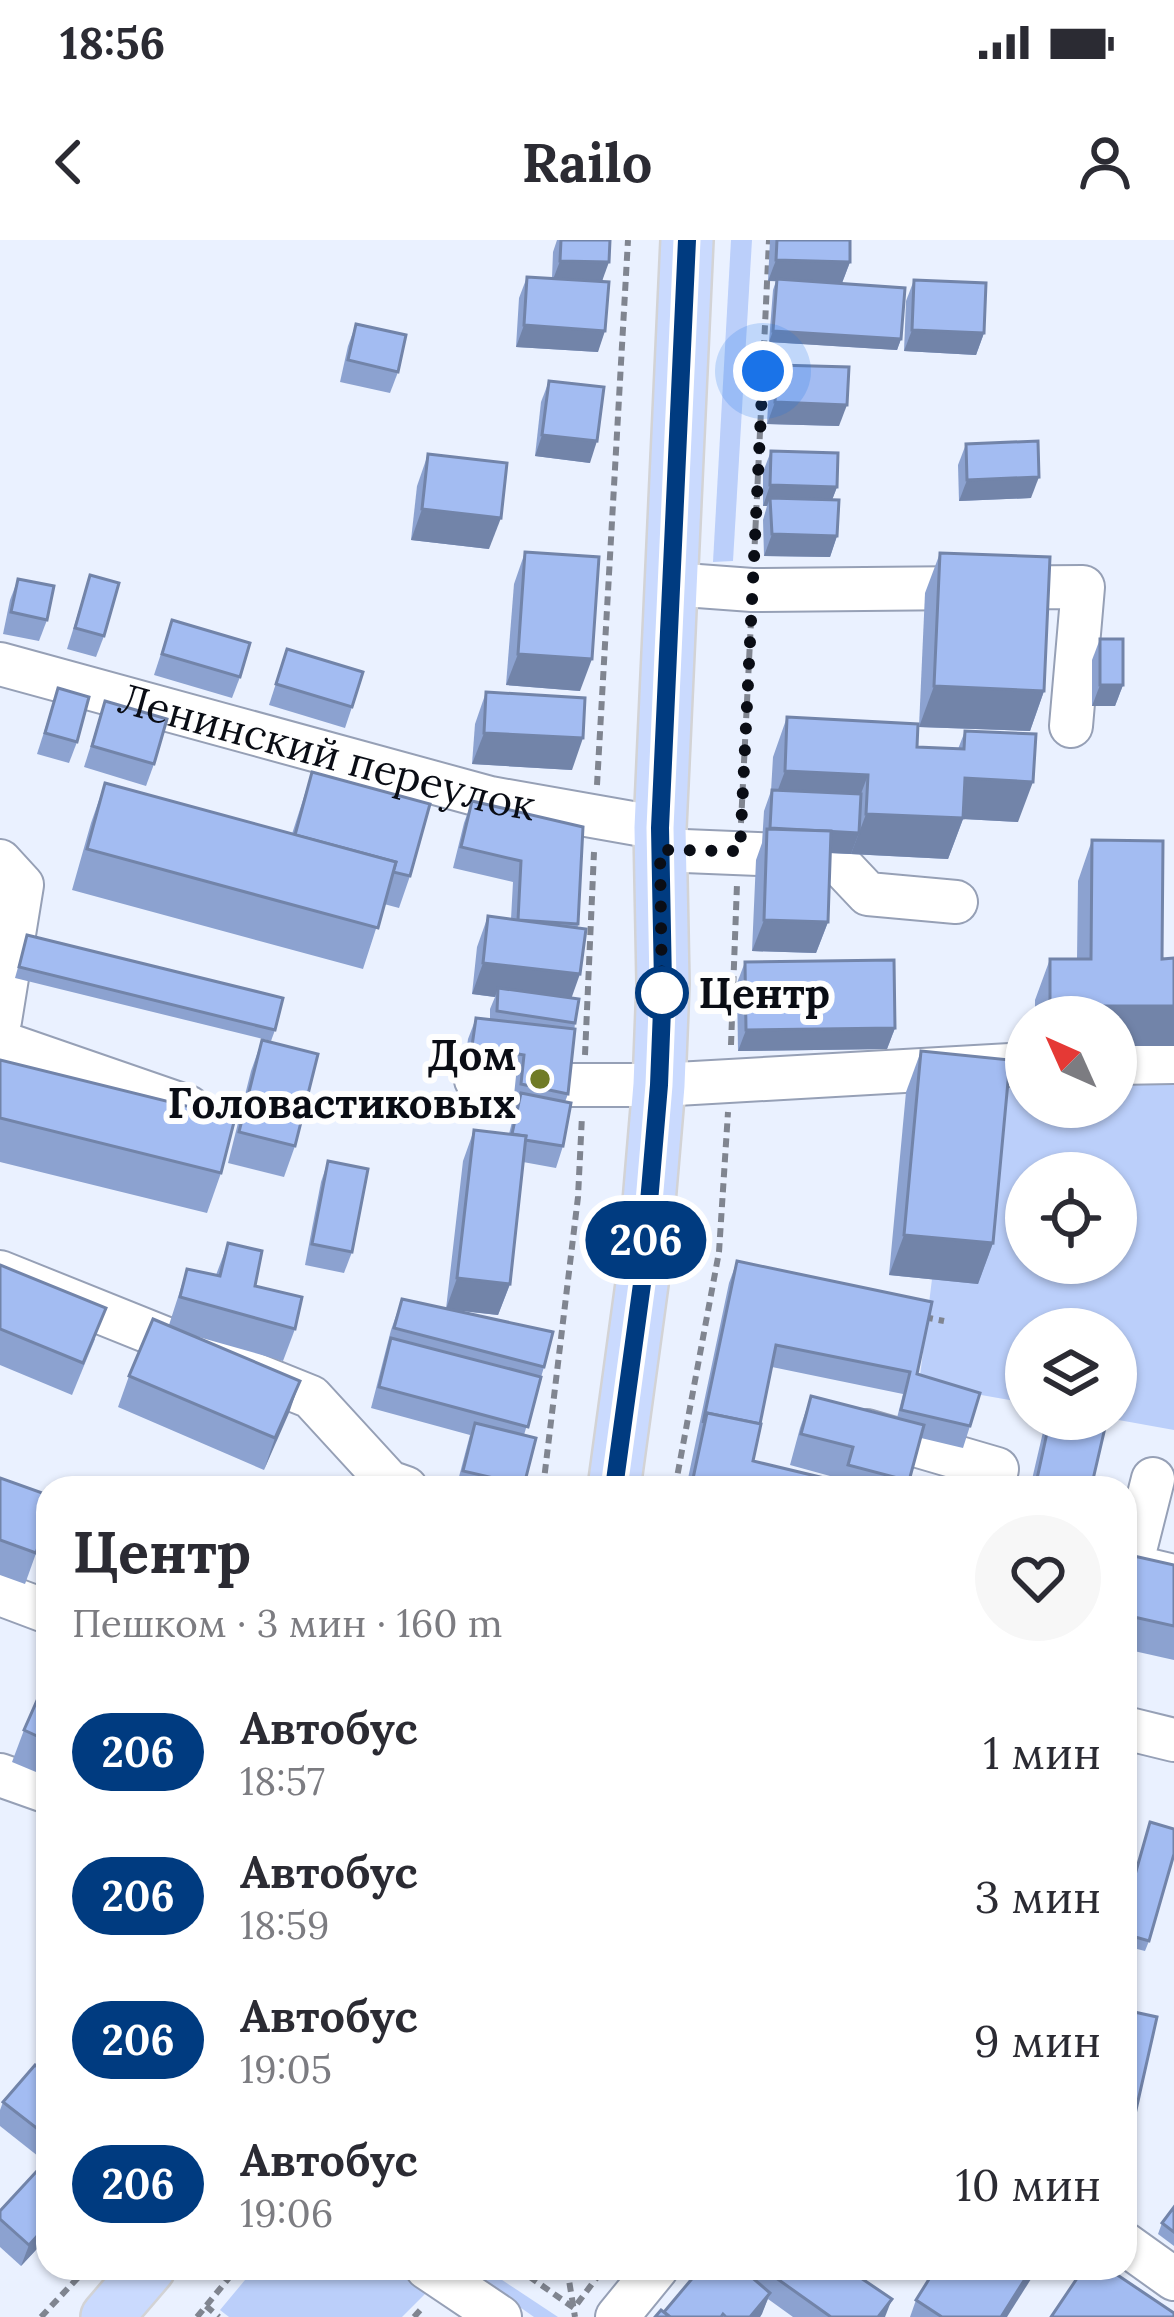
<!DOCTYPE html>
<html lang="ru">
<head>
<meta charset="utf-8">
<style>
	:root { --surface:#fff; --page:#f7f7f7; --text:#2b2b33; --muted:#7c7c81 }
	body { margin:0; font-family:Lora,serif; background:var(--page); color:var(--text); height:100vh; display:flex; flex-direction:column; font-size:45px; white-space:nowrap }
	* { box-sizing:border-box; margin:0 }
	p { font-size:39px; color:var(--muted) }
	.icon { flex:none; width:66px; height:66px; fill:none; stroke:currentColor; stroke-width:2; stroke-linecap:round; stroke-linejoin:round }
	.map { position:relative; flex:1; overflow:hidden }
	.details { position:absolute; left:36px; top:1236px; width:1101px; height:804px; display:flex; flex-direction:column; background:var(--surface); border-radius:36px; box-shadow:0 3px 9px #0004 }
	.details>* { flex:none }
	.badge { padding:0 24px; border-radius:39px; font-size:42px; line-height:78px }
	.needle { width:78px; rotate:315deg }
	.buttons { position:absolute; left:1005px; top:756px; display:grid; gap:24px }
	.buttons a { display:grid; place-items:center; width:132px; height:132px; border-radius:50%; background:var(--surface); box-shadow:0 3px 9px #0004; font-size:60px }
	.you { position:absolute; width:60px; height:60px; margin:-30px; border:9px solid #fff; border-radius:50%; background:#1a73e8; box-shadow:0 0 0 18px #1a73e833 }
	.map>.badge { position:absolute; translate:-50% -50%; box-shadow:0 0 0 6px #fff }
	.round { display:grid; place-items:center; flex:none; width:126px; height:126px; border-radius:63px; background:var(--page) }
	.overview { display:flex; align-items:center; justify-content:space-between; height:204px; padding:0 36px }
	h1 { font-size:57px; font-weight:700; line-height:90px }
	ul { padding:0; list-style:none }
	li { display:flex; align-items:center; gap:36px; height:144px; padding:0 36px }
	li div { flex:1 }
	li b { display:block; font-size:45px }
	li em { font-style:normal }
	li .badge { min-width:132px; font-weight:700; text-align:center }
	.status { display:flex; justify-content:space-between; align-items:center; height:84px; padding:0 60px; background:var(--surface); direction:ltr }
	.status svg { height:33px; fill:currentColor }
	header { display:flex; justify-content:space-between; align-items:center; height:156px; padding:0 36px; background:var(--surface); font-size:54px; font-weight:700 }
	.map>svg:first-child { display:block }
</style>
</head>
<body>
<div class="status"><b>18:56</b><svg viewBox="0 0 49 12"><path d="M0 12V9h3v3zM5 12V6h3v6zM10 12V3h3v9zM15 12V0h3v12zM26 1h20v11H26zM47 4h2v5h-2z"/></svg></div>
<header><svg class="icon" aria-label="back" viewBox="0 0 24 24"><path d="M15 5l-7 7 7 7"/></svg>Railo<svg class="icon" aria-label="person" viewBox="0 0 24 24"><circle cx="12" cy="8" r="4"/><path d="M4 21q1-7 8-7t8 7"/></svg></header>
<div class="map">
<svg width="1174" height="2077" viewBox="0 0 1174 2077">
	<rect width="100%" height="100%" fill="#eaf1ff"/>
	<!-- green -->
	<g fill="#bbcffa" fill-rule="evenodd">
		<polygon points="731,0 752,0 733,321 713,322"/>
		<path d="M1018,832H1026V867H1116V833L1174,834V1190L1113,1179H1116V1089H1026V1163L919,1144L932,1039L978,1043L996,860ZM1026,933H1116V1023H1026Z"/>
		<polygon points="255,2028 396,2028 428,2051 402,2077 229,2077 220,2070"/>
		<polygon points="464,2028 484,2028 558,2077 534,2077"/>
	</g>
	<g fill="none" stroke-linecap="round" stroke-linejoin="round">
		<!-- minor casing -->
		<g stroke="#96a0b6" stroke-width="46">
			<g id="minor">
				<polyline points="671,344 752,350 1083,347 1071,486"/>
				<path id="s1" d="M0,424L490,558L660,588"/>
				<polyline points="660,610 833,617 868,654 956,662"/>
				<polyline points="0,621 22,645 0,781"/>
				<polyline points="0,802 188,867"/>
				<polyline points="1116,823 1174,822"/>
				<polyline points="476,840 515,842"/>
				<polyline points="564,845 659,845 1026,824"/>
				<polyline points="0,1032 311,1157 389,1242 406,1248"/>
				<polyline points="867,1191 997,1229 993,1248"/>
				<polyline points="1153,1239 1131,1326 1174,1336"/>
				<polyline points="0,1354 48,1372"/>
				<polyline points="1125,1488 1174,1500"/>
				<polyline points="0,1535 48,1552"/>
				<polyline points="1125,2004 1174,2039"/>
				<polyline points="427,2028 500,2077"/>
				<polyline points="617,2077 657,2028"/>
			</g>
		</g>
		<!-- major casing -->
		<g stroke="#d3d3d5" stroke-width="56">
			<g id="major">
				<polyline points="614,1248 642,1044 659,845 663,744 660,588 687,0"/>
				<polyline points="107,2077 149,2028"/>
			</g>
		</g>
		<!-- path -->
		<g stroke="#808590" stroke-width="6" stroke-dasharray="9 6" stroke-linecap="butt">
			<polyline points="754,319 769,0"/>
			<polyline points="597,545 628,0"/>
			<polyline points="741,583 751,381"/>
			<polyline points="731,805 737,644"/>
			<polyline points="585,815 594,612"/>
			<polyline points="924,1077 944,1081"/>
			<polyline points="543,1248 578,957 582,876"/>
			<polyline points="675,1248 719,1012 728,872"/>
			<polyline points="517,2028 574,2068 604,2028"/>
			<polyline points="567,2028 575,2077"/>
			<polyline points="206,2066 219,2077"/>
			<polyline points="41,2077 87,2028"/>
			<polyline points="197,2077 237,2028"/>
			<polyline points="414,2077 424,2066"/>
		</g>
		<!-- minor -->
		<use href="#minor" stroke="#fff" stroke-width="42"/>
		<!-- major -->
		<use href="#major" stroke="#cadafe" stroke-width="51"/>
	</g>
	<!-- wall -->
	<g fill="#8ca2d0" fill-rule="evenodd">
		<polygon points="557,0 610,0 602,42 598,112 516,107 519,58 527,37 552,38 553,12"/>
		<polygon points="770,0 850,0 850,22 842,43 901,99 897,110 769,102 773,50 776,41 768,41"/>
		<polygon points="914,40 984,93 976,115 904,111 906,61"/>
		<polygon points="356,84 398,132 390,153 340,142 348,106"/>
		<polygon points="777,125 839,186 767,184 769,146"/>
		<polygon points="549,141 590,223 535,216 541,162"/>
		<polygon points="966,204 1031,258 959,261 958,225"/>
		<polygon points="771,211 837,247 832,260 837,296 830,317 764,316 763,280 767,266 763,266 763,232"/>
		<polygon points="428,214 489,309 411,300 417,246"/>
		<polygon points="525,312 580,451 506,445 514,344"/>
		<polygon points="940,313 1044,451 1030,491 919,487 925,353"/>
		<polygon points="90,335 104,396 96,417 67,409"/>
		<polygon points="18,339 47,380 39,401 3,394 10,360"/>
		<polygon points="172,380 240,437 232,458 154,435"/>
		<polygon points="1100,399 1123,445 1115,466 1092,466 1092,420"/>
		<polygon points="287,409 352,467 345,488 269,465"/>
		<polygon points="58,448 77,502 69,523 37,514"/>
		<polygon points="486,452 572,530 472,524 475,484"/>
		<polygon points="105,461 154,524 146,546 84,527"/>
		<polygon points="787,477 917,507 958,509 965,491 1018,582 963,579 948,619 830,613 828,682 816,713 752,711 756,620 762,603 764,571 771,551 773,517"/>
		<polygon points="312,532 410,636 399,668 384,664 363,729 72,650 91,583 105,543 292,594"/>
		<polygon points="472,561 578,684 571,758 575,783 568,854 565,862 563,906 556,928 523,922 510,1044 498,1075 452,1070 544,1127 524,1195 536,1198 523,1248 456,1248 470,1195 371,1168 391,1090 402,1059 446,1069 463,921 474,890 509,894 516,866 513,865 516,836 464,828 468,799 476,778 490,780 490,769 495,757 472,754 477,707 488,676 511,679 513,642 453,628 464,583"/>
		<polygon points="1092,600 1162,719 1174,718 1174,806 1116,806 1116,777 1035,777 1035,760 1050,719 1077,719 1078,641"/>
		<polygon points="27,695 275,790 271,801 15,738"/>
		<polygon points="745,722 895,788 887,809 738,811 737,743"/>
		<polygon points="262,800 295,906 284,937 228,923 251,831"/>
		<polygon points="921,811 993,1003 978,1044 889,1035 906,852"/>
		<polygon points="0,820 221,933 207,973 0,922"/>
		<polygon points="328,921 352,1012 344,1033 305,1025 321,942"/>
		<polygon points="228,1003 255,1046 295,1089 283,1121 188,1094 300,1141 264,1230 118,1167 129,1136 169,1085 187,1029 216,1035"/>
		<path d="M737,1021L917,1134L970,1186L963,1208L921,1198L907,1248H686L729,1043ZM772,1127L903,1154L897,1178L811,1156L800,1188L790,1225L841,1239L840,1242L753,1221Z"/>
		<polygon points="0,1025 95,1099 72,1155 0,1125"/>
		<polygon points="1046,1179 1107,1179 1091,1248 1030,1248"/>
		<polygon points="0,1238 48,1280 25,1344 0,1335"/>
		<polygon points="1125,1314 1174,1325 1174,1420 1125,1409"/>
		<polygon points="48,1460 48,1537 12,1522 24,1490"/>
		<polygon points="1125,1655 1149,1701 1145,1711 1125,1706"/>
		<polygon points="1125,1770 1131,1892 1125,1909"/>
		<polygon points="48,1835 48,1924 0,1886 0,1870 3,1862"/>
		<polygon points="48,1942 48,1997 21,2026 0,2007 0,1971"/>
		<polygon points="1174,1967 1174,2006 1158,1994 1162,1983"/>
		<polygon points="701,2028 847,2028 885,2077 793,2077 768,2059 760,2077 655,2077 664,2072"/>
		<polygon points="916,2060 1007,2077 910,2077"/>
	</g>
	<!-- shaded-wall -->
	<g fill="#7284a9">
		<polygon points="776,20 850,22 842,43 768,41"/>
		<polygon points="560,21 609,22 601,44 552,42"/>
		<polygon points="524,85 605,91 598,112 516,107"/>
		<polygon points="912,90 984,93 976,115 904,111"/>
		<polygon points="773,91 901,99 897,110 769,102"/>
		<polygon points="775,162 847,165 839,186 767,184"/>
		<polygon points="542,195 597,201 590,223 535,216"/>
		<polygon points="1039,237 1031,258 959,261 967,240"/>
		<polygon points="770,245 837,247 829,268 770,258 767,266 763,266"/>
		<polygon points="422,269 501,278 489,309 411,300"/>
		<polygon points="772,294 837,296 830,317 764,316"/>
		<polygon points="518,414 592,419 580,451 506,445"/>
		<polygon points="1100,445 1123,445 1115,466 1092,466"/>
		<polygon points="934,446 1044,451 1030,491 919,487"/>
		<polygon points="484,493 583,498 572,530 472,524"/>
		<polygon points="785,531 868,535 853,575 770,571"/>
		<polygon points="965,538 1033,542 1018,582 963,579 948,619 851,614 866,574"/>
		<polygon points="770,588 859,593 851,614 766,610"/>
		<polygon points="764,680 828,682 816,713 752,711"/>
		<polygon points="483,723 580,734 569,765 498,748 495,757 472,754"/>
		<polygon points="1050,766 1174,766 1174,806 1116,806 1116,777 1046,777"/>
		<polygon points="895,788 887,809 738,811 746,790"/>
		<polygon points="904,995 993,1003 978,1044 889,1035"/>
		<polygon points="457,1038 510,1044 498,1075 446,1069"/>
		<polygon points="300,1141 289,1173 264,1230 275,1198"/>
		<polygon points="48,1984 48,1997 21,2026 29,2005"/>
		<polygon points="1032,2028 1038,2028 1007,2077 1001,2077"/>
		<polygon points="770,2053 762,2074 760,2077 750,2077"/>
		<polygon points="892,2059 885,2077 878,2077"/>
	</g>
	<!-- building -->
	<g fill="#a3bcf2" stroke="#7284a9" stroke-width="3">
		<polygon points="561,0 610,0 609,22 560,21"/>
		<polygon points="777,0 850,0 850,22 776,20"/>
		<polygon points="527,37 609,42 605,91 524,85"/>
		<polygon points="777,39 905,48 901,99 773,91"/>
		<polygon points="914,40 986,43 984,93 912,90"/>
		<polygon points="356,84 406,95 398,132 348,120"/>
		<polygon points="777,125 849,127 847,165 775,162"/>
		<polygon points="549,141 604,147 597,201 542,195"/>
		<polygon points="1038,201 1039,237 967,240 966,204"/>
		<polygon points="771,211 838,213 837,247 770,245"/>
		<polygon points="428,214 507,223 501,278 422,269"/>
		<polygon points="770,258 839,260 837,296 772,294"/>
		<polygon points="525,312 599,317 592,419 518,414"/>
		<polygon points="940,313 1050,317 1044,451 934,446"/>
		<polygon points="90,335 119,343 104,396 75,388"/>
		<polygon points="18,339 54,346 47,380 11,372"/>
		<polygon points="172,380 250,403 240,437 162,414"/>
		<rect x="1100" y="399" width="23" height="46"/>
		<polygon points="287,409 363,432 352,467 276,444"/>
		<polygon points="58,448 89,457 77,502 45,493"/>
		<polygon points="486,452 585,458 583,498 484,493"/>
		<polygon points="105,461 167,479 154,524 92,506"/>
		<polygon points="787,477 918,484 917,507 964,509 965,491 1036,494 1033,542 965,538 963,578 866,574 868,535 785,531"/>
		<polygon points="312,532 430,564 410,636 393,632 396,622 295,595"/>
		<polygon points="105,543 396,622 378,688 87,609"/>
		<polygon points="772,550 861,554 859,593 770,588"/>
		<polygon points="472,561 583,587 578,684 518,680 521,621 461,607"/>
		<polygon points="767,589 831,591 828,682 764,680"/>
		<polygon points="1092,600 1163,601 1162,719 1174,718 1174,766 1050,766 1050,719 1091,719"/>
		<polygon points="488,676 586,689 580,734 483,723"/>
		<polygon points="27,695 283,758 275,790 19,727"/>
		<polygon points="894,720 895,788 746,790 745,722"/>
		<polygon points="498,748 579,759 575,783 497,771"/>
		<polygon points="476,778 575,789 568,854 521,844 524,815 472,806"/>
		<polygon points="262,800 318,814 295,906 239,892"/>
		<polygon points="921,811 1010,820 993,1003 904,995"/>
		<polygon points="0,820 235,878 221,933 0,878"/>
		<polygon points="521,853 571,863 563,906 525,900 526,896 512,894"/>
		<polygon points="474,890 526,896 510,1044 457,1038"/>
		<polygon points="328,921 368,929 352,1012 312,1004"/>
		<polygon points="228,1003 262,1011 255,1046 302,1057 295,1089 180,1057 187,1029 220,1036"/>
		<polygon points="737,1021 932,1062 917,1134 980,1153 970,1186 901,1170 910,1132 776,1105 760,1184 707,1173 703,1183"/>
		<polygon points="0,1025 106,1068 83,1123 0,1089"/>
		<polygon points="402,1059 553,1092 544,1127 394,1088"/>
		<polygon points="153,1079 300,1141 275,1198 129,1136"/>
		<polygon points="391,1098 541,1137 528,1187 379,1147"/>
		<polygon points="811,1156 924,1185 909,1241 848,1225 853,1207 801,1194"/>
		<polygon points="707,1173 761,1184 753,1221 866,1248 691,1248"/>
		<polygon points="1050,1179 1107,1179 1091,1248 1035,1248"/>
		<polygon points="475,1183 536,1198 524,1245 463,1231"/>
		<polygon points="0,1238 48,1255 48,1280 36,1313 0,1300"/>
		<polygon points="1125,1314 1174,1325 1174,1386 1125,1375"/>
		<polygon points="39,1456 48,1460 48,1501 24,1490"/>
		<polygon points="1150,1582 1174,1589 1174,1614 1149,1701 1125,1694 1125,1655 1129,1656"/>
		<polygon points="1125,1770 1157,1777 1131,1892 1125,1890"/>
		<polygon points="35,1825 48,1835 48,1897 3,1862"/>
		<polygon points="36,1932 48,1942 48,1984 29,2005 0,1979 0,1971"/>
		<polygon points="1174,1967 1174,1992 1162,1983"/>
		<polygon points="701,2028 741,2028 770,2053 750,2077 726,2077 723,2074 721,2077 670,2077 664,2072"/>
		<polygon points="762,2028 846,2028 892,2059 878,2077 831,2077"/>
		<polygon points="936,2028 1032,2028 1001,2077 942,2077 916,2060"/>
		<polygon points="1084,2028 1107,2028 1174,2073 1174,2077 1051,2077"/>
		<polygon points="661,2070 670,2077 655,2077"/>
	</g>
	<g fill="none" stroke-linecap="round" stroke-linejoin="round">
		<!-- line casing -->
		<g stroke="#fff" stroke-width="27">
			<polyline id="line" points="614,1248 642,1044 659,845 663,744 660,588 687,0"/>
		</g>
		<!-- line -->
		<use href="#line" stroke="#003b80" stroke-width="18"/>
		<!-- walk -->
		<polyline stroke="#0a0d15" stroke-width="12" stroke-dasharray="0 21.6" points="662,753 660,610 740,611 763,131"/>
	</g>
	<!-- markers -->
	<circle fill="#fff" stroke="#003b80" stroke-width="6" cx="662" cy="753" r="24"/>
	<circle fill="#707b26" stroke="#fefefe" stroke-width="4.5" cx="540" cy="839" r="12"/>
	<g text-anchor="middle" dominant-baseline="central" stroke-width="12" stroke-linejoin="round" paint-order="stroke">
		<!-- street labels -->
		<g font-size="42" fill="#0a0d15" stroke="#fefefe">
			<text stroke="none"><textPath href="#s1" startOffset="339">Ленинский переулок</textPath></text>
		</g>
		<!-- stop labels -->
		<g font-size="42" font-weight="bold" fill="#0a0d15" stroke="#fefefe" text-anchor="start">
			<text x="698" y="753">Центр</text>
		</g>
		<!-- poi labels -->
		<g font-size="42" font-weight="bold" fill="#0a0d15" stroke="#fefefe" text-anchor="end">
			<text x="516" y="815">Дом<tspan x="516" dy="48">Головастиковых</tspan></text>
		</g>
	</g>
</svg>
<div class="buttons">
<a><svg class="needle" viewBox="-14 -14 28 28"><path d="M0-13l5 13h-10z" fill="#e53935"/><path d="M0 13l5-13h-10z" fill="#7c7c81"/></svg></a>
<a><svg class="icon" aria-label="locate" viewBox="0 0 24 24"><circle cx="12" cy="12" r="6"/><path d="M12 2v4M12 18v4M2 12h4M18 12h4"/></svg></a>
<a><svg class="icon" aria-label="layers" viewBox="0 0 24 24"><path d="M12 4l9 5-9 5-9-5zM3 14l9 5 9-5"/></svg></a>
</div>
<div class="you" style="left:763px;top:131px"></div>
<b class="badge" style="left:646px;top:1000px;background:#003b80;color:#fff">206</b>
<section class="details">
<div class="overview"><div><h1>Центр</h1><p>Пешком · 3 мин · 160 m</p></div><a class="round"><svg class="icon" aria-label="heart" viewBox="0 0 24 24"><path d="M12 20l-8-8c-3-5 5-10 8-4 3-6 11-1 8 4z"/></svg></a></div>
<ul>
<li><span class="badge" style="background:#003b80;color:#fff">206</span><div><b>Автобус</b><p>18:57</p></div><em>1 мин</em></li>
<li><span class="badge" style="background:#003b80;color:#fff">206</span><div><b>Автобус</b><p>18:59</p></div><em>3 мин</em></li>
<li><span class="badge" style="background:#003b80;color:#fff">206</span><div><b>Автобус</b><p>19:05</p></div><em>9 мин</em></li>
<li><span class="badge" style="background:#003b80;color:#fff">206</span><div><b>Автобус</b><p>19:06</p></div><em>10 мин</em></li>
</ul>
</section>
</div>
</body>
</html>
